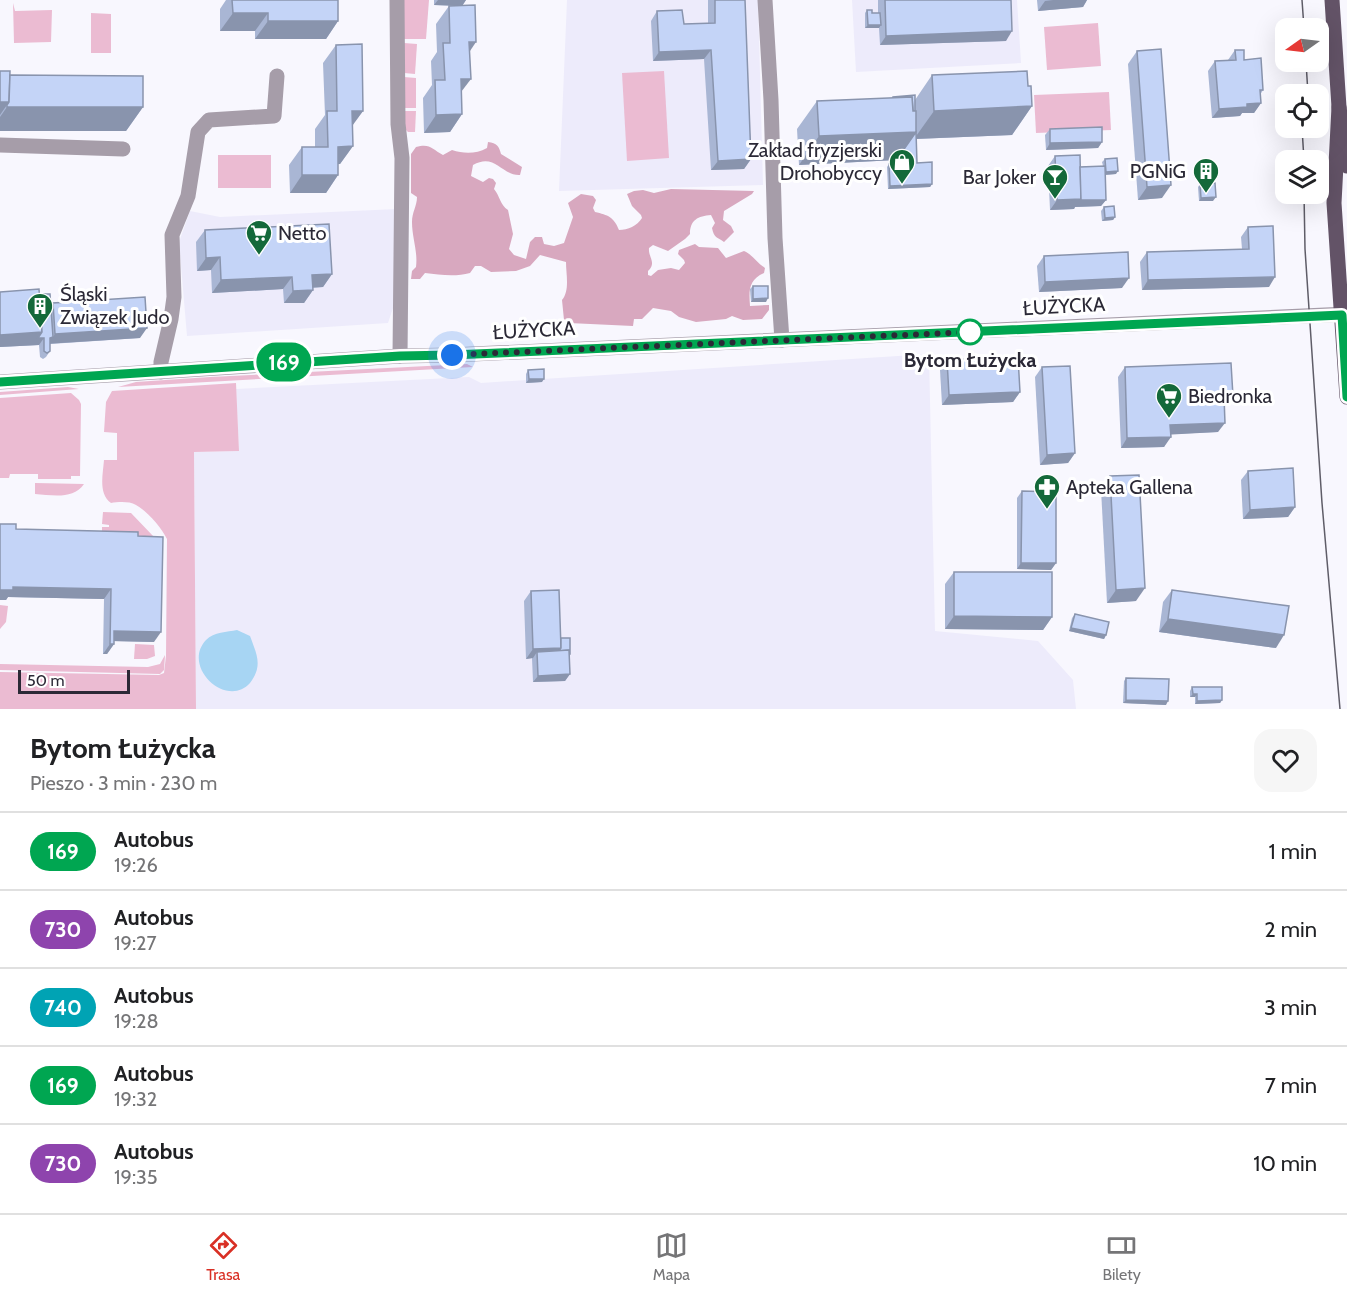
<!DOCTYPE html>
<html lang="pl">
<head>
<meta charset="utf-8">
<style>
	:root { --surface:#fff; --page:#f6f6f6; --text:#202124; --muted:#757577; --line:#e0e0e0; --accent:#d93025 }
	body { margin:0; font-family:Cabin,sans-serif; background:var(--page); color:var(--text); height:100vh; display:flex; flex-direction:column; font-size:22px; white-space:nowrap }
	* { box-sizing:border-box; margin:0 }
	p { font-size:20px; color:var(--muted) }
	.icon { flex:none; width:33px; height:33px; fill:none; stroke:currentColor; stroke-width:2; stroke-linecap:round; stroke-linejoin:round }
	.map { position:relative; height:709px; overflow:hidden }
	.side { display:flex; flex-direction:column; background:var(--surface); flex:1 }
	.side>* { flex:none }
	.badge { padding:0 12px; border-radius:20px; font-size:21px; line-height:39px }
	.needle { width:39px; rotate:256deg }
	.fabs { position:absolute; left:1275px; top:18px; display:grid; gap:12px }
	.fabs a { display:grid; place-items:center; width:54px; height:54px; border-radius:12px; background:var(--surface); box-shadow:0 6px 24px #0002; font-size:30px }
	.scale { position:absolute; left:18px; bottom:15px; width:112px; box-sizing:border-box; padding-left:6px; border:3px solid #2b2936; border-top:0; font-size:16px; line-height:21px; white-space:nowrap; color:#2b2936; -webkit-text-stroke:4px #fff; paint-order:stroke }
	.you { position:absolute; width:30px; height:30px; margin:-15px; border:4px solid #fff; border-radius:50%; background:#1a73e8; box-shadow:0 0 0 9px #1a73e833 }
	.map>.badge { position:absolute; translate:-50% -50%; box-shadow:0 0 0 3px #fff }
	.round { display:grid; place-items:center; flex:none; width:63px; height:63px; border-radius:18px; background:var(--page) }
	.overview { display:flex; align-items:center; justify-content:space-between; height:102px; padding:0 30px }
	h1 { font-size:28px; font-weight:800; line-height:45px }
	ul { padding:0; list-style:none }
	li { display:flex; align-items:center; gap:18px; height:78px; padding:0 30px; border-top:2px solid var(--line) }
	li div { flex:1 }
	li b { display:block; font-size:22px }
	li em { font-style:normal }
	li .badge { min-width:66px; font-weight:700; text-align:center }
	.tabs { display:flex; justify-content:space-around; align-items:center; height:84px; border-top:2px solid var(--line); background:var(--surface); font-size:16px; color:var(--muted) }
	.tabs a { display:grid; justify-items:center; gap:3px }
	.tabs .selected { color:var(--accent) }
	.map>svg:first-child { display:block }
</style>
</head>
<body>
<div class="map">
<svg width="1347" height="709" viewBox="0 0 1347 709">
	<rect width="100%" height="100%" fill="#f8f7fe"/>
	<!-- built -->
	<g fill="#edebfb">
		<polygon points="567,0 758,0 763,185 559,191"/>
		<polygon points="852,0 1017,0 1021,63 856,72"/>
		<polygon points="397,209 397,296 388,323 187,336 179,242 190,211 220,217"/>
		<polygon points="929,354 935,631 1038,641 1073,680 1076,709 196,709 194,452 239,451 236,389 469,377 481,383"/>
	</g>
	<!-- green -->
	<g fill="#ebbbd2">
		<polygon points="402,0 429,0 426,39 403,39"/>
		<polygon points="13,3 15,11 52,10 51,42 14,43"/>
		<polygon points="91,13 111,14 111,53 91,53"/>
		<polygon points="1098,23 1101,66 1047,70 1044,27"/>
		<polygon points="404,43 417,44 415,74 404,73"/>
		<polygon points="664,71 669,158 627,161 622,73"/>
		<polygon points="404,77 416,78 416,108 405,108"/>
		<polygon points="1109,92 1111,130 1036,133 1034,95"/>
		<polygon points="404,111 416,111 415,132 408,132 404,128"/>
		<rect x="218" y="155" width="53" height="33"/>
		<polygon points="467,364 473,367 118,387 136,382 210,377"/>
		<path d="M236,383L239,451L194,452L196,709H0V672L159,675L164,673L166,656L167,539C161,527 147,511 136,505C129,501 118,502 111,503C98,494 103,474 104,460H117V433L104,432L106,402L112,391Z"/>
		<polygon points="68,387 79,389 0,395 0,392"/>
		<polygon points="71,393 79,400 81,404 80,476 71,476 71,479 38,479 38,474 10,474 9,478 0,478 0,398"/>
		<path d="M35,483L84,484C73,500 52,495 35,494Z"/>
		<polygon points="103,512 131,513 154,537 102,536 102,527 109,527 109,525 102,524"/>
		<polygon points="0,605 8,606 6,622 0,629"/>
		<polygon points="135,644 154,645 155,656 147,659 134,659"/>
		<polygon points="165,655 164,670 160,674 0,670 0,664 148,667 160,664"/>
	</g>
	<!-- forest -->
	<path fill="#d8a8bf" d="M488,142C497,143 499,146 501,154L522,167L520,175C502,176 495,152 473,165L471,176L483,182L489,178L493,179L496,183L494,189C500,196 500,205 508,210L513,234L509,249L514,255L526,259L530,242L535,237H542L544,244L554,246L564,243L573,217L568,203L581,194L593,196L596,200L593,208L595,212C608,215 614,217 619,230C628,230 637,226 642,218L641,215L632,206L627,194L634,191L643,190L654,193L671,189L754,191L752,194L724,211L723,220L731,226L734,232L724,242C717,237 714,238 712,228L715,223L711,215C698,216 690,220 690,234L685,239L668,251L653,245L649,248C648,257 657,263 648,271V275L651,276L658,270L671,268L679,270L685,263L684,260L678,254L679,250L695,244L699,247L718,248L726,258L744,251C753,255 757,263 765,268L764,273C748,280 749,291 750,306L769,305V310L762,319L743,320L732,316L726,319L696,322L679,317L671,311L653,308L642,319H634L633,326L569,323L564,320L562,300C570,290 566,275 566,262L540,255L530,266L516,271L491,272L481,266H475L470,273C456,277 440,275 425,273L420,279H411L412,271L416,267C418,251 412,238 412,222C412,212 417,206 417,197L411,193V154L416,147C430,143 432,149 443,155L452,150C464,154 476,154 487,148Z"/>
	<!-- water -->
	<path fill="#a7d5f3" d="M237,630L250,636C257,655 263,666 250,683C227,709 181,667 206,640C214,632 227,632 237,630Z"/>
	<g fill="none" stroke-linecap="round" stroke-linejoin="round">
		<!-- minor -->
		<g stroke="#a69da9" stroke-width="15">
			<polyline points="397,0 398,124 402,158 400,356"/>
			<polyline points="765,0 771,100 775,238 782,340"/>
			<polyline points="0,145 123,149"/>
			<polyline points="161,372 161,362 171,319 174,297 172,235 188,196 198,132 209,120 274,116 277,76"/>
			<polyline points="0,382 400,356 452,355 1347,314"/>
		</g>
		<!-- major -->
		<g stroke="#635367" stroke-width="15">
			<polyline points="1332,0 1339,107 1347,166"/>
			<polyline points="1339,107 1334,203 1347,397"/>
		</g>
		<!-- tram -->
		<g stroke="#5f5d68" stroke-width="1.5">
			<polyline points="1302,0 1304,28"/>
			<polyline points="1306,62 1308,94"/>
			<polyline points="1302,128 1304,160"/>
			<polyline points="1304,194 1305,249 1322,503 1340,709"/>
		</g>
	</g>
	<!-- wall -->
	<g fill="#a9b6d4">
		<polygon points="226,0 338,0 338,21 326,39 255,39 255,31 220,31 220,9"/>
		<polygon points="434,0 466,0 462,6 470,51 461,92 462,114 450,132 424,133 423,98 432,85 431,61 437,52 436,24 449,6 461,6 434,5"/>
		<polygon points="708,0 745,0 751,159 744,169 711,170 704,59 653,61 651,21 657,11 684,24 708,23"/>
		<polygon points="878,0 1011,0 1006,41 880,45 879,28 865,28 865,13 867,10 872,13 878,13"/>
		<polygon points="1037,0 1087,0 1083,7 1038,11"/>
		<polygon points="336,45 363,111 352,125 353,146 340,164 338,164 338,175 326,193 290,193 289,165 302,147 315,147 315,129 325,115 323,63"/>
		<polygon points="1235,50 1244,60 1263,90 1260,95 1261,103 1254,113 1242,113 1240,116 1212,118 1208,71 1215,61 1228,60"/>
		<polygon points="1137,51 1162,198 1138,200 1128,64"/>
		<polygon points="0,71 10,75 143,107 126,131 0,131"/>
		<polygon points="932,75 1028,86 1032,106 1012,135 916,139 917,163 932,184 930,187 888,189 887,167 889,164 901,164 900,155 896,160 799,165 797,129 817,101 892,98 893,97 915,100"/>
		<polygon points="1050,129 1102,142 1098,148 1046,150 1045,135"/>
		<polygon points="1055,156 1080,167 1103,166 1102,162 1105,159 1116,174 1105,175 1106,200 1101,206 1075,207 1074,209 1050,210 1048,166"/>
		<polygon points="1200,184 1213,201 1199,201 1198,187"/>
		<polygon points="1104,207 1115,217 1113,220 1102,221 1101,211"/>
		<polygon points="1248,227 1269,287 1142,290 1140,262 1147,252 1242,249 1241,237"/>
		<polygon points="205,230 332,274 323,287 312,288 313,290 304,303 284,303 283,289 212,293 211,270 197,271 196,242"/>
		<polygon points="1044,256 1122,288 1039,292 1037,266"/>
		<polygon points="753,286 766,302 751,302 750,289"/>
		<polygon points="0,292 40,294 51,307 53,303 140,338 50,344 50,351 46,357 43,359 40,357 39,345 0,347"/>
		<polygon points="947,360 1020,392 1013,402 942,405 940,370"/>
		<polygon points="1042,367 1075,453 1068,463 1040,465 1035,377"/>
		<polygon points="1125,367 1226,406 1225,406 1218,432 1171,434 1164,447 1121,448 1118,377"/>
		<polygon points="528,370 542,382 526,383 526,374"/>
		<polygon points="1248,471 1295,507 1288,517 1243,519 1241,480"/>
		<polygon points="1110,476 1136,601 1107,603 1101,489"/>
		<polygon points="1022,491 1056,563 1051,570 1017,569 1017,498"/>
		<polygon points="0,524 16,529 138,536 154,642 114,641 114,644 107,654 103,654 104,599 8,597 6,600 0,600"/>
		<polygon points="954,572 1052,617 1043,630 945,629 945,584"/>
		<polygon points="1172,590 1276,648 1159,632 1163,602"/>
		<polygon points="531,591 570,654 569,656 570,674 565,681 533,682 532,658 526,659 524,601"/>
		<polygon points="1075,614 1106,635 1104,639 1069,631 1072,618"/>
		<polygon points="1126,678 1166,705 1123,703 1124,681"/>
		<polygon points="1192,687 1222,700 1220,703 1195,704 1195,697 1190,697 1190,691"/>
	</g>
	<!-- shaded-wall -->
	<g fill="#8994ad">
		<polygon points="438,0 466,0 462,6 434,5"/>
		<polygon points="1053,0 1087,0 1083,7 1038,11 1045,1"/>
		<polygon points="233,13 268,13 255,31 220,31"/>
		<polygon points="268,21 338,21 326,39 255,39"/>
		<polygon points="868,25 881,25 879,28 865,28"/>
		<polygon points="1012,31 1006,41 880,45 886,36"/>
		<polygon points="469,42 476,42 464,60"/>
		<polygon points="711,50 704,59 653,61 659,52"/>
		<polygon points="461,79 471,79 458,96"/>
		<polygon points="0,102 9,102 0,115"/>
		<polygon points="1261,103 1254,113 1242,113 1240,116 1212,118 1219,109 1247,104"/>
		<polygon points="1032,106 1012,135 914,139 934,111"/>
		<polygon points="7,107 143,107 126,131 0,131 0,117"/>
		<polygon points="352,111 363,111 350,129"/>
		<polygon points="462,114 450,132 424,133 436,115"/>
		<polygon points="916,132 896,160 799,165 819,136"/>
		<polygon points="1102,142 1098,148 1046,150 1050,143"/>
		<polygon points="353,146 340,164 325,165 338,147"/>
		<polygon points="751,159 744,169 711,170 718,161"/>
		<polygon points="1118,171 1116,174 1103,175 1106,172"/>
		<polygon points="302,175 338,175 326,193 290,193"/>
		<polygon points="932,184 930,187 888,189 890,186"/>
		<polygon points="1171,185 1162,198 1138,200 1147,187"/>
		<polygon points="1216,197 1213,201 1199,201 1201,198"/>
		<polygon points="1081,199 1106,200 1101,206 1075,207 1074,209 1050,210 1057,200"/>
		<polygon points="1115,217 1113,220 1102,221 1105,218"/>
		<polygon points="220,257 211,270 197,271 206,258"/>
		<polygon points="332,274 323,287 303,288 312,275"/>
		<polygon points="292,277 283,289 212,293 221,280"/>
		<polygon points="1275,277 1269,287 1142,290 1148,280"/>
		<polygon points="1129,278 1122,288 1039,292 1045,282"/>
		<polygon points="313,290 304,303 284,303 293,291"/>
		<polygon points="768,298 766,302 751,302 753,299"/>
		<polygon points="147,328 140,338 45,344 50,338 53,337 55,334"/>
		<polygon points="42,332 44,338 39,345 0,347 0,335"/>
		<polygon points="529,379 544,379 542,382 526,383"/>
		<polygon points="1020,392 1013,402 942,405 949,395"/>
		<polygon points="1233,396 1226,406 1218,406 1224,397"/>
		<polygon points="1225,423 1218,432 1163,435 1170,425"/>
		<polygon points="1171,437 1164,447 1121,448 1127,438"/>
		<polygon points="1075,453 1068,463 1040,465 1047,455"/>
		<polygon points="1295,507 1288,517 1243,519 1250,510"/>
		<polygon points="1021,563 1056,563 1051,570 1017,569"/>
		<polygon points="13,587 111,589 104,599 8,597 6,600 0,600 0,590"/>
		<polygon points="1145,588 1136,601 1107,603 1116,590"/>
		<polygon points="954,616 1052,617 1043,630 945,629"/>
		<polygon points="1168,619 1284,635 1276,648 1159,632"/>
		<polygon points="1071,628 1106,635 1104,639 1069,631"/>
		<polygon points="114,631 161,632 154,642 110,641"/>
		<polygon points="110,644 114,644 107,654 103,654"/>
		<polygon points="561,648 570,654 568,657 537,652 533,658 526,659 533,649"/>
		<polygon points="570,674 565,681 533,682 538,676"/>
		<polygon points="1193,694 1197,694 1195,697 1190,697"/>
		<polygon points="1126,700 1168,701 1166,705 1123,703"/>
		<polygon points="1222,700 1220,703 1195,704 1197,701"/>
	</g>
	<!-- building -->
	<g fill="#c4d4f7" stroke="#8994ad" stroke-width="1.5">
		<polygon points="232,0 338,0 338,21 268,21 268,13 233,13"/>
		<polygon points="715,0 745,0 751,159 718,161 711,50 659,52 657,11 682,10 684,24 715,23"/>
		<polygon points="885,0 1011,0 1012,31 886,36"/>
		<polygon points="475,5 476,42 469,42 471,79 461,79 462,114 436,115 435,80 445,80 443,43 450,43 449,6"/>
		<polygon points="867,10 872,10 872,13 880,13 881,25 868,25"/>
		<polygon points="362,44 363,111 352,111 353,146 338,147 338,175 302,175 302,147 328,147 327,111 337,111 336,45"/>
		<polygon points="1161,49 1171,185 1147,187 1137,51"/>
		<polygon points="1235,50 1244,50 1244,60 1261,58 1263,90 1260,90 1261,103 1247,104 1247,107 1219,109 1215,61 1236,60"/>
		<polygon points="0,71 10,71 9,102 0,102"/>
		<polygon points="1027,71 1028,86 1031,86 1032,106 934,111 932,75"/>
		<polygon points="10,75 143,76 143,107 7,107 7,105 9,102"/>
		<polygon points="915,95 915,111 913,111 912,97 893,98 893,97"/>
		<polygon points="912,97 913,111 916,111 916,132 819,136 817,101"/>
		<polygon points="1102,127 1102,142 1050,143 1050,129"/>
		<polygon points="916,132 917,163 932,162 932,184 890,186 889,164 903,164 902,152"/>
		<polygon points="1080,155 1081,199 1057,200 1055,156"/>
		<polygon points="1117,158 1118,171 1106,172 1105,159"/>
		<polygon points="1105,166 1106,200 1080,200 1081,199 1080,167"/>
		<polygon points="1215,183 1216,197 1201,198 1200,184"/>
		<polygon points="1114,206 1115,217 1105,218 1104,207"/>
		<polygon points="329,224 332,274 312,275 313,290 293,291 292,277 221,280 220,257 206,258 205,230"/>
		<polygon points="1273,226 1275,277 1148,280 1147,252 1249,249 1248,227"/>
		<polygon points="1128,252 1129,278 1045,282 1044,256"/>
		<polygon points="753,286 768,286 768,298 753,299"/>
		<polygon points="39,289 42,332 0,335 0,292"/>
		<polygon points="40,294 50,294 53,337 50,338 50,351 47,353 44,351 44,338 38,338 42,332"/>
		<polygon points="145,297 147,328 55,334 53,303"/>
		<polygon points="1018,357 1020,392 949,395 947,360"/>
		<polygon points="1231,363 1233,396 1224,397 1225,423 1170,425 1171,437 1127,438 1125,367"/>
		<polygon points="1070,366 1075,453 1047,455 1042,367"/>
		<polygon points="544,369 544,379 529,379 528,370"/>
		<polygon points="1293,468 1295,507 1250,510 1248,471"/>
		<polygon points="1139,475 1145,588 1116,590 1110,476"/>
		<polygon points="1022,491 1056,492 1056,563 1021,563"/>
		<polygon points="0,524 16,524 16,529 138,532 138,536 163,537 161,632 114,631 114,644 110,644 111,589 13,587 13,590 0,590"/>
		<polygon points="954,572 1052,572 1052,617 954,616"/>
		<polygon points="559,590 561,648 533,649 531,591"/>
		<polygon points="1172,590 1289,606 1284,635 1168,619"/>
		<polygon points="1075,614 1109,622 1106,635 1071,628"/>
		<polygon points="561,638 570,638 570,654 569,654 569,650 559,651 561,648"/>
		<polygon points="569,650 570,674 538,676 537,652"/>
		<polygon points="1126,678 1169,679 1168,701 1126,700"/>
		<polygon points="1192,687 1222,687 1222,700 1197,701 1197,694 1193,694"/>
	</g>
	<g fill="none" stroke-linecap="round" stroke-linejoin="round">
		<!-- line casing -->
		<g stroke="#fff" stroke-width="14">
			<polyline id="line" points="0,382 400,356 452,355 1342,315 1347,397"/>
		</g>
		<!-- line -->
		<use href="#line" stroke="#00a651" stroke-width="9"/>
		<!-- walk -->
		<polyline stroke="#2b2936" stroke-width="6" stroke-dasharray="0 10.8" points="452,355 970,332"/>
	</g>
	<!-- icons -->
	<defs>
		<g id="shop-pin" transform="scale(1.35)"><path d="M0 17L-7.5 6A9.5 9.5 0 1 1 7.5 6Z" fill="#14693a" stroke="#fff"/><path d="M-5-2.5h2.3a2.7 3.5 0 0 1 5.4 0H5L5.5 6h-11ZM-1.5-2.5h3a1.5 2.3 0 0 0-3 0Z" fill="#fff"/></g>
		<g id="building-pin" transform="scale(1.35)"><path d="M0 17L-7.5 6A9.5 9.5 0 1 1 7.5 6Z" fill="#14693a" stroke="#fff"/><path d="M-4-6H4V6H1V3H-1V6H-4ZM-2.5-4.3h1.7v1.8h-1.7ZM.8-4.3h1.7v1.8H.8ZM-2.5-1h1.7V.8h-1.7ZM.8-1h1.7V.8H.8Z" fill="#fff"/></g>
		<g id="bar-pin" transform="scale(1.35)"><path d="M0 17L-7.5 6A9.5 9.5 0 1 1 7.5 6Z" fill="#14693a" stroke="#fff"/><path d="M-6-5H6L.8 .8V4.5H3.5V6h-7V4.5H-.8V.8Z" fill="#fff"/></g>
		<g id="supermarket-pin" transform="scale(1.35)"><path d="M0 17L-7.5 6A9.5 9.5 0 1 1 7.5 6Z" fill="#14693a" stroke="#fff"/><path d="M-6-5.5h2.5l.6 2H6L4.5 2H-2.5L-4.4-4H-6ZM-1.5 3.2a1.3 1.3 0 1 0 .1 0ZM3 3.2a1.3 1.3 0 1 0 .1 0Z" fill="#fff"/></g>
		<g id="pharmacy-pin" transform="scale(1.35)"><path d="M0 17L-7.5 6A9.5 9.5 0 1 1 7.5 6Z" fill="#14693a" stroke="#fff"/><path d="M-2-6h4v4h4v4h-4v4h-4v-4h-4v-4h4Z" fill="#fff"/></g>
	</defs>
	<g fill-rule="evenodd">
		<use href="#shop-pin" x="902" y="162"/>
		<use href="#building-pin" x="1206" y="171"/>
		<use href="#bar-pin" x="1055" y="177"/>
		<use href="#supermarket-pin" x="259" y="233"/>
		<use href="#building-pin" x="40" y="306"/>
		<use href="#supermarket-pin" x="1169" y="396"/>
		<use href="#pharmacy-pin" x="1047" y="487"/>
	</g>
	<!-- markers -->
	<circle fill="#fff" stroke="#00a651" stroke-width="3" cx="970" cy="332" r="12"/>
	<g text-anchor="middle" dominant-baseline="central" stroke-width="6" stroke-linejoin="round" paint-order="stroke">
		<!-- poi labels -->
		<g font-size="20" fill="#2b2936" stroke="#fff" text-anchor="start">
			<text x="882" y="150" text-anchor="end">Zakład fryzjerski<tspan x="882" dy="23">Drohobyccy</tspan></text>
			<text x="1186" y="171" text-anchor="end">PGNiG</text>
			<text x="1036" y="177" text-anchor="end">Bar Joker</text>
			<text x="278" y="233">Netto</text>
			<text x="60" y="294">Śląski<tspan x="60" dy="23">Związek Judo</tspan></text>
			<text x="1188" y="396">Biedronka</text>
			<text x="1066" y="487">Apteka Gallena</text>
		</g>
		<!-- street labels -->
		<g font-size="20" fill="#2b2936" stroke="#fff">
			<text transform="translate(1064 306) rotate(-3)">ŁUŻYCKA</text>
			<text transform="translate(534 330) rotate(-3)">ŁUŻYCKA</text>
		</g>
		<!-- stop labels -->
		<g font-size="20" font-weight="bold" fill="#2b2936" stroke="#fff">
			<text x="970" y="360">Bytom Łużycka</text>
		</g>
	</g>
</svg>
<div class="fabs">
<a><svg class="needle" viewBox="-14 -14 28 28"><path d="M0-13l5 13h-10z" fill="#e53935"/><path d="M0 13l5-13h-10z" fill="#757577"/></svg></a>
<a><svg class="icon" aria-label="locate" viewBox="0 0 24 24"><circle cx="12" cy="12" r="6"/><path d="M12 2v4M12 18v4M2 12h4M18 12h4"/></svg></a>
<a><svg class="icon" aria-label="layers" viewBox="0 0 24 24"><path d="M12 4l9 5-9 5-9-5zM3 14l9 5 9-5"/></svg></a>
</div>
<div class="scale">50 m</div>
<div class="you" style="left:452px;top:355px"></div>
<b class="badge" style="left:284px;top:362px;background:#00a651;color:#fff">169</b>
</div>
<section class="side">
<div class="overview"><div><h1>Bytom Łużycka</h1><p>Pieszo · 3 min · 230 m</p></div><a class="round"><svg class="icon" aria-label="heart" viewBox="0 0 24 24"><path d="M12 20l-8-8c-3-5 5-10 8-4 3-6 11-1 8 4z"/></svg></a></div>
<ul>
<li><span class="badge" style="background:#00a651;color:#fff">169</span><div><b>Autobus</b><p>19:26</p></div><em>1 min</em></li>
<li><span class="badge" style="background:#8e44ad;color:#fff">730</span><div><b>Autobus</b><p>19:27</p></div><em>2 min</em></li>
<li><span class="badge" style="background:#00a3b4;color:#fff">740</span><div><b>Autobus</b><p>19:28</p></div><em>3 min</em></li>
<li><span class="badge" style="background:#00a651;color:#fff">169</span><div><b>Autobus</b><p>19:32</p></div><em>7 min</em></li>
<li><span class="badge" style="background:#8e44ad;color:#fff">730</span><div><b>Autobus</b><p>19:35</p></div><em>10 min</em></li>
</ul>
</section>
<nav class="tabs">
<a class="selected"><svg class="icon" aria-label="directions" viewBox="0 0 24 24"><path d="M12 3l9 9-9 9-9-9zM9 14v-3h6M13 9l2 2-2 2"/></svg>Trasa</a>
<a><svg class="icon" aria-label="map" viewBox="0 0 24 24"><path d="M3 6l6-2 6 2 6-2v14l-6 2-6-2-6 2zM9 4v14M15 6v14"/></svg>Mapa</a>
<a><svg class="icon" aria-label="tickets" viewBox="0 0 24 24"><path d="M3 7h18v10H3zM15 7v10"/></svg>Bilety</a>
</nav>
</body>
</html>
